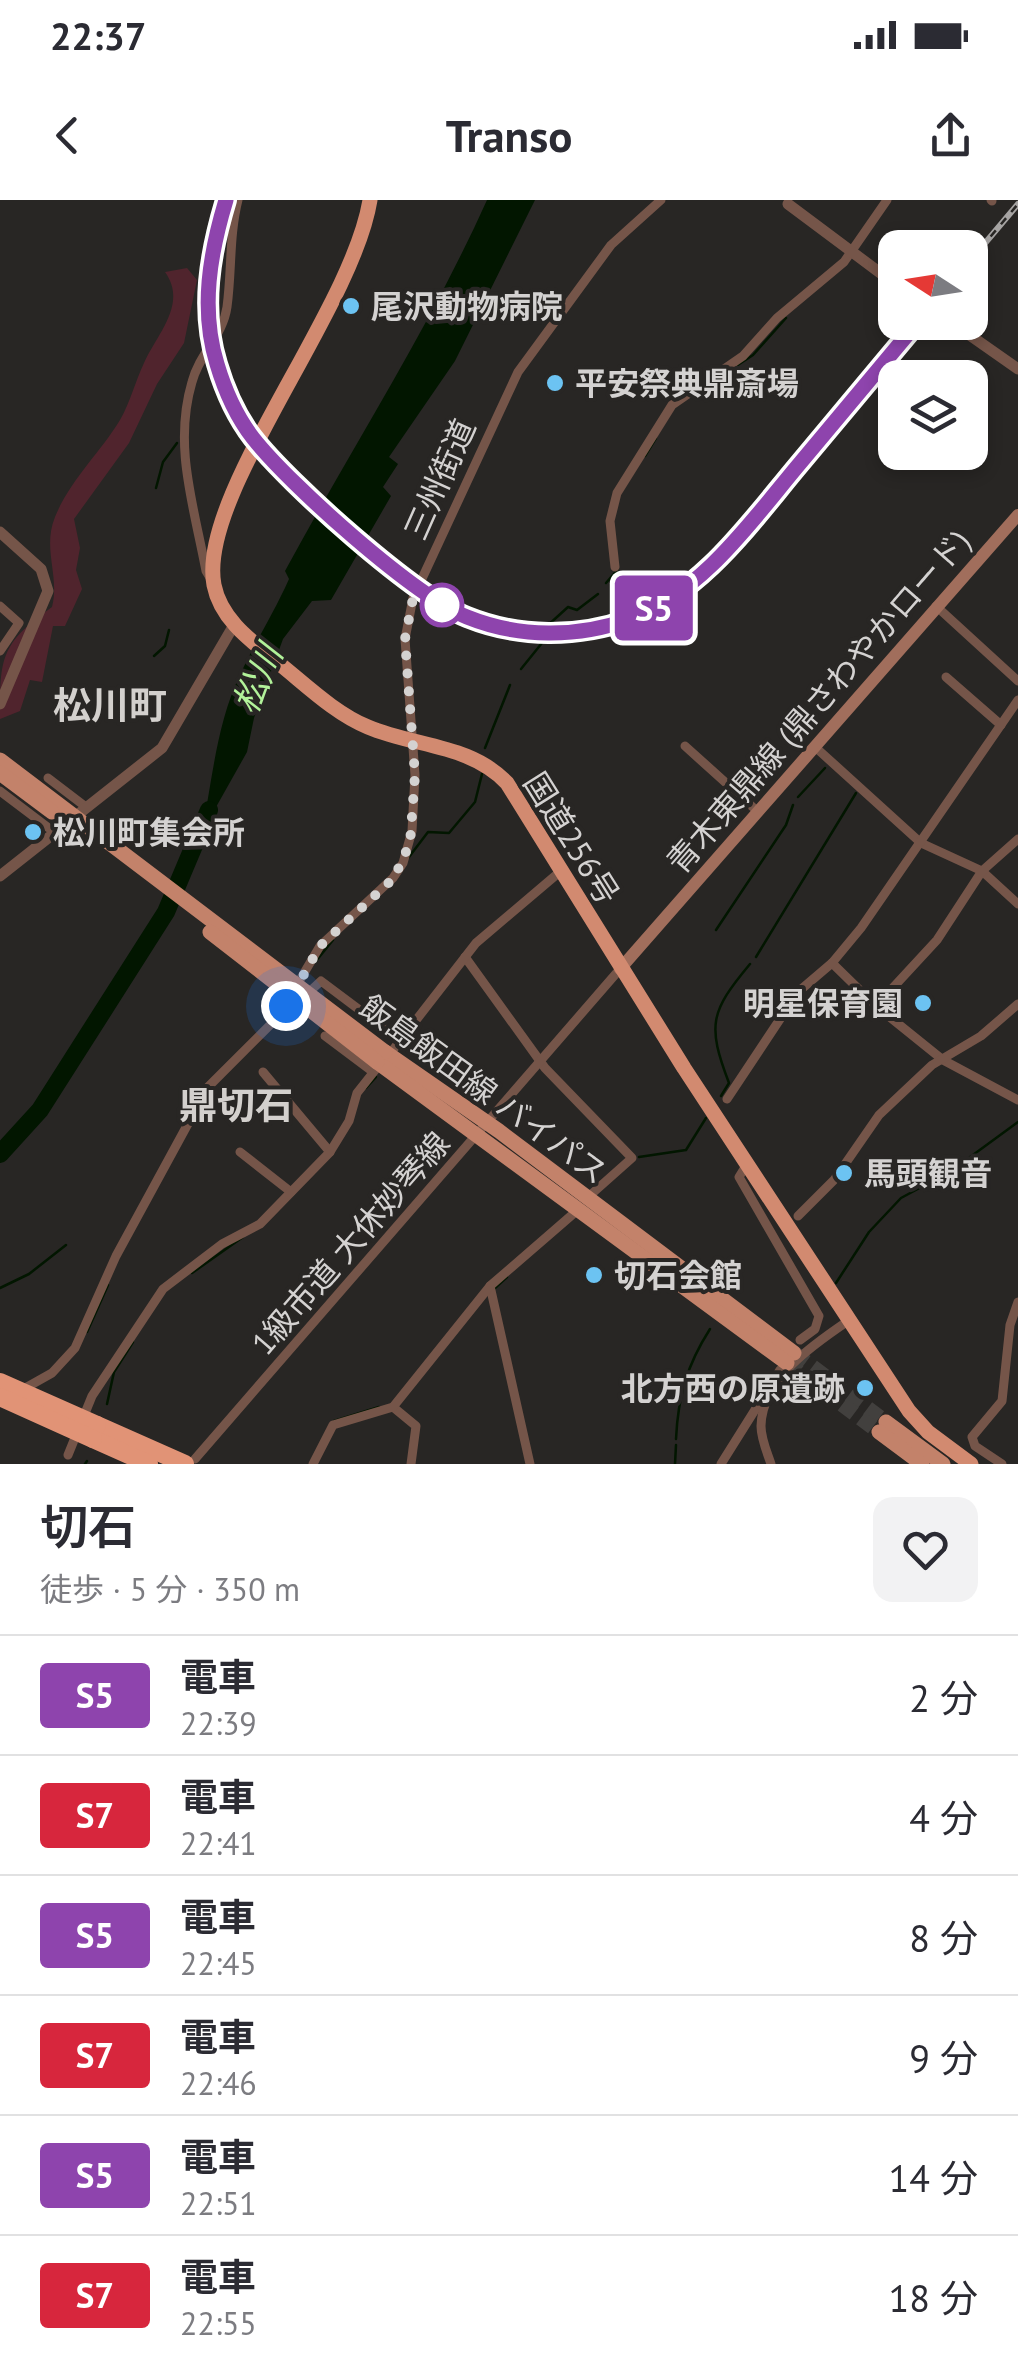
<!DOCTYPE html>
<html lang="ja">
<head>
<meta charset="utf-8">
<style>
	:root { --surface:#fff; --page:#f2f2f3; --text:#2b2b33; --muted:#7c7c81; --line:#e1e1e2 }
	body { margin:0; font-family:"PT Sans","Noto Sans JP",sans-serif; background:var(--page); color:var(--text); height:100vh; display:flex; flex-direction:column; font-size:38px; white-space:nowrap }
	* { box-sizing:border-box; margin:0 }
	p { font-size:32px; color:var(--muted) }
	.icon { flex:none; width:55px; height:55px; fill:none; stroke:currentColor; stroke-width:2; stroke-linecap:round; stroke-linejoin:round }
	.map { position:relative; height:1264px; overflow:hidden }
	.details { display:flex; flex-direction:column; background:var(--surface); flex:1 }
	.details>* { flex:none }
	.badge { padding:0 20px; border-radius:8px; font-size:35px; line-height:65px }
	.needle { width:65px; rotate:282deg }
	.tools { position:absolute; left:878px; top:30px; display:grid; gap:20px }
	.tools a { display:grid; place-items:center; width:110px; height:110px; border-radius:20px; background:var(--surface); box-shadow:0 5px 15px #0003; font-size:50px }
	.you { position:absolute; width:50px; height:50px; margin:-25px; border:8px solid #fff; border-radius:50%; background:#1a73e8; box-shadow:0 0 0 15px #1a73e833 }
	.map>.badge { position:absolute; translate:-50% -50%; box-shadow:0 0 0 5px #fff }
	.round { display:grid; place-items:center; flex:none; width:105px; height:105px; border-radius:20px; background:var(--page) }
	.head { display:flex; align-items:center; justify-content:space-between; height:170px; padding:0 40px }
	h1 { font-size:48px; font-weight:600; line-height:75px }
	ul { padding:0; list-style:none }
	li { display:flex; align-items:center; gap:30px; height:120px; padding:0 40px; border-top:2px solid var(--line) }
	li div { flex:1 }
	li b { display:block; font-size:38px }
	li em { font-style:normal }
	li .badge { min-width:110px; font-weight:700; text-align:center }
	.status { display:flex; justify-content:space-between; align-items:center; height:70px; padding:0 50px; background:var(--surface); direction:ltr }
	.status svg { height:28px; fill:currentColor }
	header { display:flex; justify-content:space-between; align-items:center; height:130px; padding:0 40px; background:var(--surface); font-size:45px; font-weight:600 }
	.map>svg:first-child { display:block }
</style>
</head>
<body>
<div class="status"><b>22:37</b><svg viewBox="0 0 49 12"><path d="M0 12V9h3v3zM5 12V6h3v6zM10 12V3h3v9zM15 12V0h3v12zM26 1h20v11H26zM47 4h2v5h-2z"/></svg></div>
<header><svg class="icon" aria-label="back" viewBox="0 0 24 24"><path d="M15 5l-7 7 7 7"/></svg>Transo<svg class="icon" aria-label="share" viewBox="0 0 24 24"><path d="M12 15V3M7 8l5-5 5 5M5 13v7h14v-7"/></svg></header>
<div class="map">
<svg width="1018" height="1264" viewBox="0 0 1018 1264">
	<rect width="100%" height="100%" fill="#282624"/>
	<!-- green -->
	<path fill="#50242d" d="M187,68L197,80L184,143L157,184L129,243L74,319L80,348L76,370L82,389L65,426H53L42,482L30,480L20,511L0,519C0,458 0,444 52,407C60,376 42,349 55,317C70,280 100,253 120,220C130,203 135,182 144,163C157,134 188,104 165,72Z"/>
	<!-- water -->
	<path fill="#021600" d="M487,0H535L455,161L389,257L398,264L383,287L391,296L331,400L312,401L283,439L254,518L247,552L202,632C212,581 217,522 240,475C255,442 274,413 289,379L285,371C352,247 429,129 487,0Z"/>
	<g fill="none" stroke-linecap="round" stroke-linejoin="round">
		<!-- stream -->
		<g stroke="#021600" stroke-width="2.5">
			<polyline points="727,172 753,155 786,118"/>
			<polyline points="645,256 656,238"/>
			<polyline points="156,288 163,262 177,243"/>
			<polyline points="606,383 618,369"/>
			<polyline points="546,427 568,407 577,410 598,394"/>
			<polyline points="154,456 165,446 169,430"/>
			<polyline points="521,469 546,438"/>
			<polyline points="485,548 510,485"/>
			<polyline points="798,597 825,568"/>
			<polyline points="409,657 428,632 449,633 475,602 482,574"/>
			<polyline points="716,730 786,625 793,605"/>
			<polyline points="756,757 856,593"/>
			<polyline points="316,761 333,740"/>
			<polyline points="404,846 415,831"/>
			<polyline points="366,888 376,877"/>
			<path d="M721,896L729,883C707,825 710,812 750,764"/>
			<polyline points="639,957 686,950 706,918"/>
			<polyline points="192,1073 243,1037"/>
			<polyline points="836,1083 869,1032 901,998 951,971 1018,922"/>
			<polyline points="0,1088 29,1074 66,1045"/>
			<polyline points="495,1088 507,1077"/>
			<polyline points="87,1132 108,1085"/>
			<polyline points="107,1204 114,1172 133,1142"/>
			<polyline points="334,1221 379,1207"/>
			<path d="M676,1239C678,1196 687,1165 710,1129"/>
			<polyline points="85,1264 87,1261"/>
			<polyline points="675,1264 676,1245"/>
		</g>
		<!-- river -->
		<polyline stroke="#021600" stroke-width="18" points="0,954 40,910 166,712 209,610"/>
		<!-- primary-tunnel -->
		<g stroke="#42403e" stroke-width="15" stroke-dasharray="15 8" stroke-linecap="butt">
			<polyline points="794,1153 886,1222"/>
			<polyline points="787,1163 879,1232"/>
		</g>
		<!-- minor -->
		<g stroke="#755549" stroke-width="9">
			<polyline points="991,0 992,1"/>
			<polyline points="615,367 610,321 617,293 672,205 743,156 777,118 844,62 887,0"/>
			<path d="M212,381L206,371C194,306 173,246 192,182C200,152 223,136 227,107C232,70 229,36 238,0"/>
			<polyline points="0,406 19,423 0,451"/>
			<polyline points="936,406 1018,481"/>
			<polyline points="946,477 1001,525"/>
			<polyline points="685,546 756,610"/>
			<polyline points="814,546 921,643 982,671 1018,704"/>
			<polyline points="48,578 86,607"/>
			<polyline points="0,591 54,632"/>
			<polyline points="465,757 545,868 632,958 587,998"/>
			<polyline points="832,763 876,806 943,860 1018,900"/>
			<polyline points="286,806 293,807 321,781 401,841"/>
			<polyline points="876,806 937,740 982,671 1018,639"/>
			<polyline points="325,836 373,872"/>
			<polyline points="389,855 476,743 562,670"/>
			<polyline points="263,872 330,952"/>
			<polyline points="727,899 798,792 832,763 861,728 1018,500"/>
			<polyline points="240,952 291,992"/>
			<polyline points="747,964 739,977 819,1116 815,1129 800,1140"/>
			<polyline points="798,1016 834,980 879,915 932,865 981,836 1018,804"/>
			<polyline points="490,1086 530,1264"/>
			<polyline points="20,1191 52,1173 75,1148 116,1056 208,887 278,817 320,746 393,678 403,663 412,631 415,575 405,439 413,398 518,172 611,45 661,0"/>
			<polyline points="393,1207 416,1226 411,1264"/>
			<polyline points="68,1255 92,1196 163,1089 222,1044 260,1024 330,952 349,921 357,893 380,864"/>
			<polyline points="195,1259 620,769"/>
			<polyline points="313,1264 333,1225 393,1207 490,1086 580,1008"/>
			<polyline points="721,1264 780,1170"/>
			<path d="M771,1264C767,1252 761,1239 761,1226C762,1179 814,1144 848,1121"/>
			<polyline points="1002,1264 975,1246 972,1237 1002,1201 1010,1125 1018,1102"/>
		</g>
		<!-- tertiary -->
		<g stroke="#755549" stroke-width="11">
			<polyline points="951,122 1018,169"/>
			<polyline points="0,332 41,369 48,391 0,504"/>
			<polyline points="0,676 162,548 234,425"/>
		</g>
		<!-- secondary -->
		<polyline stroke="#a16e5c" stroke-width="12" points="620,769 1018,315"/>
		<!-- primary -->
		<g stroke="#c3826a" stroke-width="15">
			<polyline points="385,852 499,931 794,1153"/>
			<polyline points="377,862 787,1163"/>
			<polyline points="886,1222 943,1264"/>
			<polyline points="879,1232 922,1264"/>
		</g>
		<!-- trunk -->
		<path stroke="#d28a70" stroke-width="15" d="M370,0C352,111 197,296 214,385C221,421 254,443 281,465C307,486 336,514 368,527C415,547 470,544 507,583L684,868L909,1211L928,1232L971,1264"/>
		<!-- motorway -->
		<g stroke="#e19376" stroke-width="18">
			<polyline points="97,1225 185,1264"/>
			<polyline points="93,1239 149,1264"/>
		</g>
		<!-- rail casing -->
		<g stroke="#a6a4a3" stroke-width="6">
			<g id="rail">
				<path d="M226,0C212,45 202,94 211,142C217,176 232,211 253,238C288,284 414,397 467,417C519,438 578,438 630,419C704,391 752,320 801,261C840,215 879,169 918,122"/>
				<polyline points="970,61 1018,4"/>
			</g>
		</g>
		<!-- rail -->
		<use href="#rail" stroke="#282624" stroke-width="2.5" stroke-dasharray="8" stroke-linecap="butt"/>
		<!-- tertiary-bridge -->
		<polyline stroke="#755549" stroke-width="11" points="788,4 895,84"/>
		<!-- primary-bridge -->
		<g stroke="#c3826a" stroke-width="15">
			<polyline points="0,560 385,852"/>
			<polyline points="0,573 52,612"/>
			<polyline points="210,732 377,862"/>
		</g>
		<!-- motorway-bridge -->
		<g stroke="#e19376" stroke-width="18">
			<polyline points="0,1182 97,1225"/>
			<polyline points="0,1197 93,1239"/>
		</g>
	</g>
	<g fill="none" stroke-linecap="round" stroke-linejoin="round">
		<!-- line casing -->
		<g stroke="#fff" stroke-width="22">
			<path id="line" d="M226,0C210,53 200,109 217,164C225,191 236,216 253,238C289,284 414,396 467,417C519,438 578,438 630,419C704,391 752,320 801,262C840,215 879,169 918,122"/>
		</g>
		<!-- line -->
		<use href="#line" stroke="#8e44ad" stroke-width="15"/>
		<!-- walk -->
		<polyline stroke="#d4d2d1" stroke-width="10" stroke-dasharray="0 18" points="286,806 320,746 394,678 410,643 415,575 405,439 413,398 442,405"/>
	</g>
	<!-- markers -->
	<g fill="#6cc3f2" stroke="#282624" stroke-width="4">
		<circle cx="351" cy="106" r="10"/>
		<circle cx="555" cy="183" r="10"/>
		<circle cx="33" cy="632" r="10"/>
		<circle cx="923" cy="803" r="10"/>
		<circle cx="844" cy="973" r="10"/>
		<circle cx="594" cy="1075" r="10"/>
		<circle cx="865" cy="1188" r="10"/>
	</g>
	<circle fill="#fff" stroke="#8e44ad" stroke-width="5" cx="442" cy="405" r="20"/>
	<g text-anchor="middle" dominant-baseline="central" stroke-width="8" stroke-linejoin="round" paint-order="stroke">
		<!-- poi labels -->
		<g font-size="32" font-weight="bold" fill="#d4d2d1" stroke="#282624" text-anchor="start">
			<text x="371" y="106">尾沢動物病院</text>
			<text x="575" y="183">平安祭典鼎斎場</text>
			<text x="53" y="632">松川町集会所</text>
			<text x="903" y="803" text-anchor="end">明星保育園</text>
			<text x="864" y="973">馬頭観音</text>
			<text x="614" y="1075">切石会館</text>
			<text x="845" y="1188" text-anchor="end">北方西の原遺跡</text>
		</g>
		<!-- street labels -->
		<g font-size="32" fill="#d4d2d1" stroke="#282624">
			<text transform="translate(439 279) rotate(-66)">三州街道</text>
			<text transform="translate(818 501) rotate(-49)">青木東鼎線 (鼎さわやかロード)</text>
			<text transform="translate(572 638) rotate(58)">国道256号</text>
			<text transform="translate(484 889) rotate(36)">飯島飯田線 バイパス</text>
			<text transform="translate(350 1043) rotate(-49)">1級市道 大休妙琴線</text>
		</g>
		<!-- water labels -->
		<g font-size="35" font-style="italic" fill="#b2f29a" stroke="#282624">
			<text transform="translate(257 479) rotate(-66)">松川</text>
		</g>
		<!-- quarter labels -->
		<g font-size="38" font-weight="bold" fill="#d3d0cd" stroke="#282624">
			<text x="110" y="504">松川町</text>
			<text x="236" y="904">鼎切石</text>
		</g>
	</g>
</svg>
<div class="tools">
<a><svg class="needle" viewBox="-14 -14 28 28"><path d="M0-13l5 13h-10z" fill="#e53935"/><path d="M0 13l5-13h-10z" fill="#7c7c81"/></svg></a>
<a><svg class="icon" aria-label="layers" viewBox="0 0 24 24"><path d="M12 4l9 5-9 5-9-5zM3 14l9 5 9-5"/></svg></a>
</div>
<div class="you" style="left:286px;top:806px"></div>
<b class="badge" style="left:654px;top:408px;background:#8e44ad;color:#fff">S5</b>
</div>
<section class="details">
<div class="head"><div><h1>切石</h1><p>徒歩 · 5 分 · 350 m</p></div><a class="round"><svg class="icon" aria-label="heart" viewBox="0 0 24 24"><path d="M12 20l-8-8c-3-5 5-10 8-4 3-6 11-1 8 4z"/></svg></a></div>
<ul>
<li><span class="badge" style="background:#8e44ad;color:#fff">S5</span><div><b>電車</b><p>22:39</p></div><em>2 分</em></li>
<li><span class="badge" style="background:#d7263d;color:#fff">S7</span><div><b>電車</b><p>22:41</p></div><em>4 分</em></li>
<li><span class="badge" style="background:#8e44ad;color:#fff">S5</span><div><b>電車</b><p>22:45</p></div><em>8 分</em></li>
<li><span class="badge" style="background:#d7263d;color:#fff">S7</span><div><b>電車</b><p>22:46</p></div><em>9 分</em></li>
<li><span class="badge" style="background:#8e44ad;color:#fff">S5</span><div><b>電車</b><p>22:51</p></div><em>14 分</em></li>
<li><span class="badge" style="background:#d7263d;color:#fff">S7</span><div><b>電車</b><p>22:55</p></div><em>18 分</em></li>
</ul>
</section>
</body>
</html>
